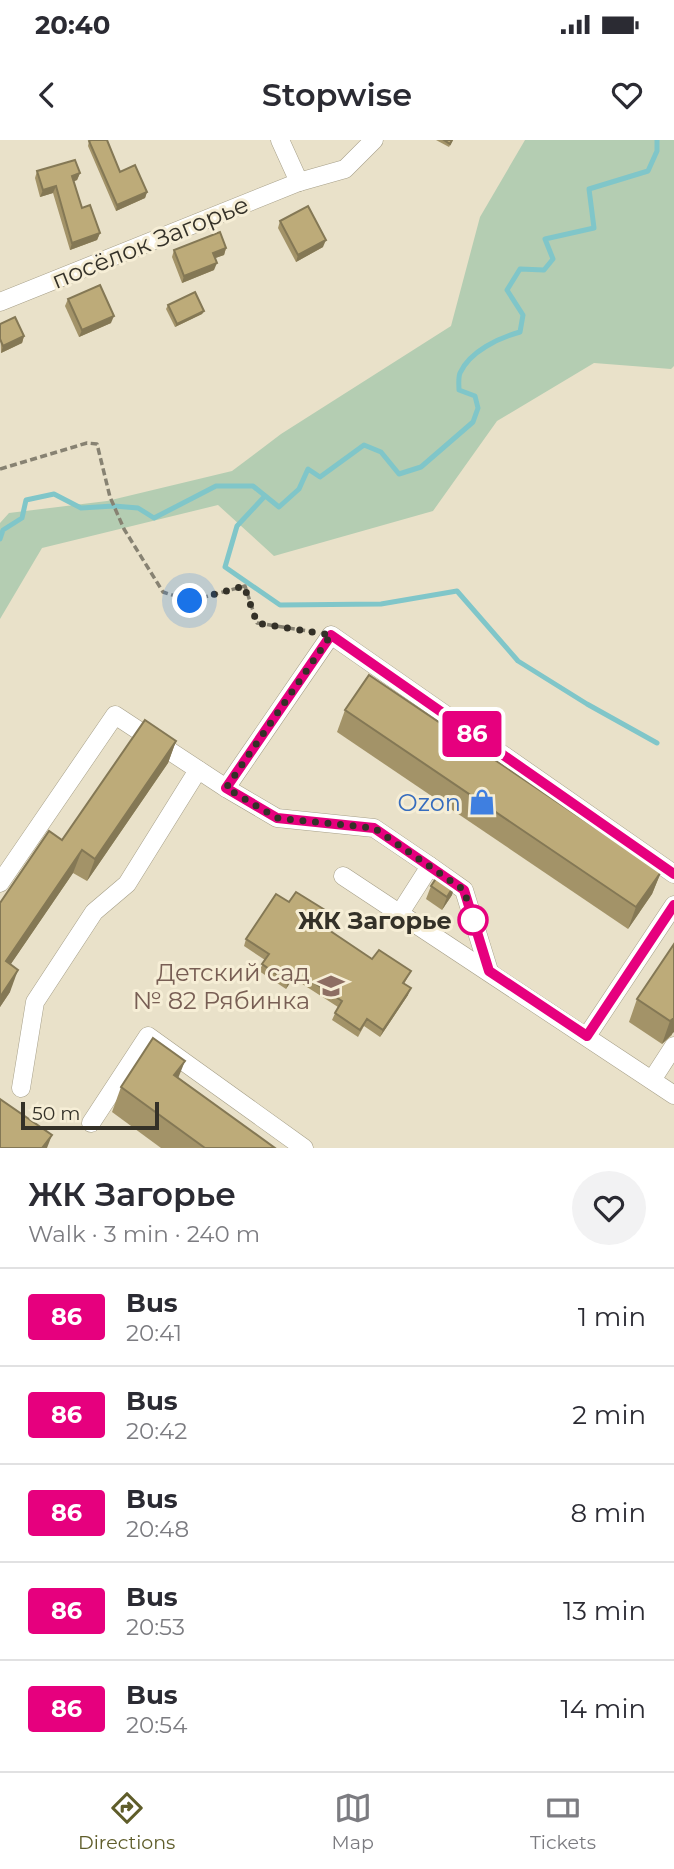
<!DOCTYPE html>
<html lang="en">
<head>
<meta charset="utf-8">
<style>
	:root { --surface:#fff; --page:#f2f2f3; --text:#2b2b33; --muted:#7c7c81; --line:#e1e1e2; --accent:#5f5d2a }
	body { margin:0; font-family:Montserrat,sans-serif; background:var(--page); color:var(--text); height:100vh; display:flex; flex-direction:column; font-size:26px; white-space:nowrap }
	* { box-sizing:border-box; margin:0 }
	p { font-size:23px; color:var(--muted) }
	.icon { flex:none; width:38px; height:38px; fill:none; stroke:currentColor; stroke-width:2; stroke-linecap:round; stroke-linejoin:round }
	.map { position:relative; height:1008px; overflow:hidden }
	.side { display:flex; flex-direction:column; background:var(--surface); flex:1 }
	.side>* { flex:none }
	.badge { padding:0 14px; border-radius:5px; font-size:24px; line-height:46px }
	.scale { position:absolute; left:21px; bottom:18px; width:138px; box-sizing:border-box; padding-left:7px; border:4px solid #343128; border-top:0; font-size:19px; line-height:24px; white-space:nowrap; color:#343128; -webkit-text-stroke:5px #f6eed6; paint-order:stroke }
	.you { position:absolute; width:35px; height:35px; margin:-18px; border:5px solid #fff; border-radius:50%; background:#1a73e8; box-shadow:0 0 0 10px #1a73e833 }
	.map>.badge { position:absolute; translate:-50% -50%; box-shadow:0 0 0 4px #fff }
	.round { display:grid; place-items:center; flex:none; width:74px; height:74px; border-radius:37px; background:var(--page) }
	.headline { display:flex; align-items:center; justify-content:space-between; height:119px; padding:0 28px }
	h1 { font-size:33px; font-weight:600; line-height:52px }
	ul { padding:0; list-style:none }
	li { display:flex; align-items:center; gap:21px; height:98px; padding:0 28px; border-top:2px solid var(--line) }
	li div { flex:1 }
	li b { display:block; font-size:26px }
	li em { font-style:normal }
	li .badge { min-width:77px; font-weight:700; text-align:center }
	.status { display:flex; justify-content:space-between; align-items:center; height:49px; padding:0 35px; background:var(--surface); direction:ltr }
	.status svg { height:19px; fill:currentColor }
	header { display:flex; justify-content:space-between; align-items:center; height:91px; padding:0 28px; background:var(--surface); font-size:32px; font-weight:600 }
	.dock { display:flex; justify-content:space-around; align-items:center; height:98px; border-top:2px solid var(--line); background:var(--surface); font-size:19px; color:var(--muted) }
	.dock a { display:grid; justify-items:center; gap:4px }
	.dock .selected { color:var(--accent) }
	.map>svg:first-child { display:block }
</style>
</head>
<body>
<div class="status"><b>20:40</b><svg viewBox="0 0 49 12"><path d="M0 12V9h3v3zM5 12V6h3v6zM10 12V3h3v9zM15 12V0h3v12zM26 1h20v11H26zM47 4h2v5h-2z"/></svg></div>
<header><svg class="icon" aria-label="back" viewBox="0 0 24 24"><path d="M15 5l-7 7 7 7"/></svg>Stopwise<svg class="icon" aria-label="heart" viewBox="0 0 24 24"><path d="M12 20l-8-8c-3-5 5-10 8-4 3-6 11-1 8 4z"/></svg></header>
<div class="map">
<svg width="674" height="1008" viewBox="0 0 674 1008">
	<rect width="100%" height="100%" fill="#e9e1c9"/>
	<!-- green -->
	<polygon fill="#b4cdb2" points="525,0 674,0 674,226 671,229 594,223 497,281 433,371 274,416 218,365 42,408 0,479 0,383 9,373 107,361 232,331 281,294 451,186 480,77"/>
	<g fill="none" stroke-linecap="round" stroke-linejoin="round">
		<!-- stream -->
		<g stroke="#80c6c9" stroke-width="5">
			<polyline points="265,356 237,386 225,427 280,465 381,464 457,451 518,521 587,564 657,603"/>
			<path d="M0,399L3,390L22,378L26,360L54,354L81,368L114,366L138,368L154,378L216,346H253L279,367L299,349L308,329L320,337L364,305L381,312L399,334L421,327L473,282L478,268L475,256L459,250C459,245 458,238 460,233C470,211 499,198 520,192L523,175L507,150L520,129L544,130L553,119L545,99L594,88L589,49L648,31L657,11V0"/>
		</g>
		<!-- minor casing -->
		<g stroke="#a69f88" stroke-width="19">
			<g id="minor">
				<polyline points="280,0 299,42"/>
				<polyline points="0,162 299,42 345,29 374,0"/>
				<polyline points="226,648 331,495 674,734"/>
				<polyline points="343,736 674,955"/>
				<polyline points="0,743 115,575 226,648 277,678 374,688 430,726 464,750 489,831"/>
				<polyline points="400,773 430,726"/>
				<polyline points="587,896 674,765"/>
				<polyline points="652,940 674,906"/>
				<polyline points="21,948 35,862 94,772 127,744 198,630"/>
				<polyline points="91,983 148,896 304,1008"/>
			</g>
		</g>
		<!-- path -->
		<polyline stroke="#878272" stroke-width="3.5" stroke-dasharray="7 3.5" stroke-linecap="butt" points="0,329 87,303 97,304 110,357 124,389 163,452 190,461 245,446 257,483 314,492"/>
		<!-- minor -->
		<use href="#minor" stroke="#fff" stroke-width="18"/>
	</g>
	<!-- wall -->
	<g fill="#a39368">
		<polygon points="436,0 453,0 449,7"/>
		<polygon points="89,1 120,32 147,52 145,58 116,71 88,6"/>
		<polygon points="37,31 80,33 77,40 74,41 82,68 100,93 97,100 70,110 53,53 40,57 35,38"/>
		<polygon points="280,81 323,107 296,122 278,88"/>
		<polygon points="226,108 224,115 215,118 214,130 182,143 172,117 174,110"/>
		<polygon points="68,159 111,183 79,197 65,166"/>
		<polygon points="168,165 204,171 202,174 175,187 166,169"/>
		<polygon points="0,184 24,196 22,203 1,213"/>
		<polygon points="345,570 661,732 652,754 628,789 337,592"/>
		<polygon points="176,601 168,623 87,741 73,733 10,825 10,852 0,867 0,763 62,700"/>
		<polygon points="431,746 452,755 442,770 426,759"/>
		<polygon points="289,762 322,777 318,783 372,819 411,831 404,844 408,855 380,897 364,886 358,897 332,880 338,867 293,838 286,849 259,831 265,820 244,806 246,799"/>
		<polygon points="674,804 672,895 662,904 629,882 637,859"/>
		<polygon points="179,938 275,1008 161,1008 112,972 121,947"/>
	</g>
	<!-- shaded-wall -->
	<g fill="#847855">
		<polygon points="80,33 77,40 70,43 72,36"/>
		<polygon points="56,46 53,53 40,57 43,50"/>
		<polygon points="147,52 145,58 116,71 117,65"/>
		<polygon points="100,93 97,100 70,110 72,103"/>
		<polygon points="326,100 323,107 296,122 298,115"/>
		<polygon points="226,108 224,115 210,120 213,113"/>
		<polygon points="217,123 214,130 182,143 184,136"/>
		<polygon points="204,171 202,174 175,187 177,184"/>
		<polygon points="114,176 111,183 79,197 82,190"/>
		<polygon points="24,196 22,203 1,213 3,206"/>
		<polygon points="176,601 168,623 87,741 95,719"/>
		<polygon points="82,710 73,733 0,840 6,821"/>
		<polygon points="661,732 652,754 628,789 636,767"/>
		<polygon points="456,742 452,755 442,770 447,757"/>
		<polygon points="18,830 10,852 0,867 0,857"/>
		<polygon points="296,831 293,838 286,849 288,842"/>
		<polygon points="411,848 408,855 380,897 383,890"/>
		<polygon points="674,878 674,892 662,904 670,881"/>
		<polygon points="185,921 175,946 174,935"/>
		<polygon points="52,995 47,1008 42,1008"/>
	</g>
	<!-- building -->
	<g fill="#bdab79" stroke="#847855" stroke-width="2">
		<polygon points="91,0 107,0 120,32 135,25 147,52 117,65 89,1"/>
		<polygon points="444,0 452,0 450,4"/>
		<polygon points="75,20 80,33 72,36 82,68 90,65 100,93 72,103 56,46 43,50 37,31"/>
		<polygon points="308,66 326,100 298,115 280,81"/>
		<polygon points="220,92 226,108 213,113 217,123 184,136 174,110"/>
		<polygon points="100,145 114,176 82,190 68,159"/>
		<polygon points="195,152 204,171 177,184 168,165"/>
		<polygon points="15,177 24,196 3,206 0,199 0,184"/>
		<polygon points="369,535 661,732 636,767 345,570"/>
		<polygon points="145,580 176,601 95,719 82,710 6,821 18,830 0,857 0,763 49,691 62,700"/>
		<polygon points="441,731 456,742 447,757 431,746"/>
		<polygon points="296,752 325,770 317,782 372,819 379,810 411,831 403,843 411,848 383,890 367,879 360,890 335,873 342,861 296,831 288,842 262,824 269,814 246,799 276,754 289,762"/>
		<polygon points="674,804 674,878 670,881 637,859"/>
		<polygon points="153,898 185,921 174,935 275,1008 205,1008 121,947"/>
		<polygon points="0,959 52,995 42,1008 0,1008"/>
	</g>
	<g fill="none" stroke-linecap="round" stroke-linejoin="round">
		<!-- line casing -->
		<g stroke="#fff" stroke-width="16">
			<polyline id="line" points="674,734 331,495 226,648 277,678 374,688 464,750 489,831 587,896 674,765"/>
		</g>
		<!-- line -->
		<use href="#line" stroke="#e6007e" stroke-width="10"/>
		<!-- walk -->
		<polyline stroke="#343128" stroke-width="7" stroke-dasharray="0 12.6" points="190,461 244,446 257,483 331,495 226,648 277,678 374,688 464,750 473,780"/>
	</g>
	<!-- icons -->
	<defs>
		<g id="shop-bare" transform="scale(2.1)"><path d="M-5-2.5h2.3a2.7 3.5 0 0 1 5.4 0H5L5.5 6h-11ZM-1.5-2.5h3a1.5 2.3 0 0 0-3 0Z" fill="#3f7fe0" stroke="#f6eed6" stroke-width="2.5" paint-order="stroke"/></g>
		<g id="school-bare" transform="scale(2.1)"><path d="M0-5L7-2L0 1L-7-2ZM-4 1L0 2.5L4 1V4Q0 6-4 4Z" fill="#8d6e63" stroke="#f6eed6" stroke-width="2.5" paint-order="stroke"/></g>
	</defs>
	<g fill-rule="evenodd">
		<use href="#shop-bare" x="482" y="662"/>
		<use href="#school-bare" x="331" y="846"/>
	</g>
	<!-- markers -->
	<circle fill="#fff" stroke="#e6007e" stroke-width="3.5" cx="473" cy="780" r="14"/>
	<g text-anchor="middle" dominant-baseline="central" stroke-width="6" stroke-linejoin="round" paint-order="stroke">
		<!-- street labels -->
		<g font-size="24" fill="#343128" stroke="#f6eed6">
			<text transform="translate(150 102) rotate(-22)">посёлок Загорье</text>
		</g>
		<!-- shop labels -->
		<g font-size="24" fill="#366cbe" stroke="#f6eed6" text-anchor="end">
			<text x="461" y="662">Ozon</text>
		</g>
		<!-- stop labels -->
		<g font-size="24" font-weight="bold" fill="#343128" stroke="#f6eed6" text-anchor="end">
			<text x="452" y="780">ЖК Загорье</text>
		</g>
		<!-- education labels -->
		<g font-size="24" fill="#785e54" stroke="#f6eed6" text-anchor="end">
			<text x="310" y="832">Детский сад<tspan x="310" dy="28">№ 82 Рябинка</tspan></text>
		</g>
	</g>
</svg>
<div class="scale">50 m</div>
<div class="you" style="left:190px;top:461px"></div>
<b class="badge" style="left:472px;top:594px;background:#e6007e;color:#fff">86</b>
</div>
<section class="side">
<div class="headline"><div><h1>ЖК Загорье</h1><p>Walk · 3 min · 240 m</p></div><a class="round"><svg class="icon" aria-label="heart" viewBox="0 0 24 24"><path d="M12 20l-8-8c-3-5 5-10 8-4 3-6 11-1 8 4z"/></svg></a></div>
<ul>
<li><span class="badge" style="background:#e6007e;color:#fff">86</span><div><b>Bus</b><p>20:41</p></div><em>1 min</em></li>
<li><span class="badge" style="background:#e6007e;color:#fff">86</span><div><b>Bus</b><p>20:42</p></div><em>2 min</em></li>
<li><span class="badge" style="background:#e6007e;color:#fff">86</span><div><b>Bus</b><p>20:48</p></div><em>8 min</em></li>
<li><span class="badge" style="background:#e6007e;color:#fff">86</span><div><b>Bus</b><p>20:53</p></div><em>13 min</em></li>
<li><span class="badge" style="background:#e6007e;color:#fff">86</span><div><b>Bus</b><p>20:54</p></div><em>14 min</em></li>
</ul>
</section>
<nav class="dock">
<a class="selected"><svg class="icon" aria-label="directions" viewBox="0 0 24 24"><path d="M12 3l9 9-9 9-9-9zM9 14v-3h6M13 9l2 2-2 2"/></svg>Directions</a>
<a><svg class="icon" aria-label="map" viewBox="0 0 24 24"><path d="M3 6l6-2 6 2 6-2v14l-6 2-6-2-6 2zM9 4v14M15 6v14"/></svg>Map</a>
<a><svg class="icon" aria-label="tickets" viewBox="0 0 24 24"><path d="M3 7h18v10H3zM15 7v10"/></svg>Tickets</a>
</nav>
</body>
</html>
